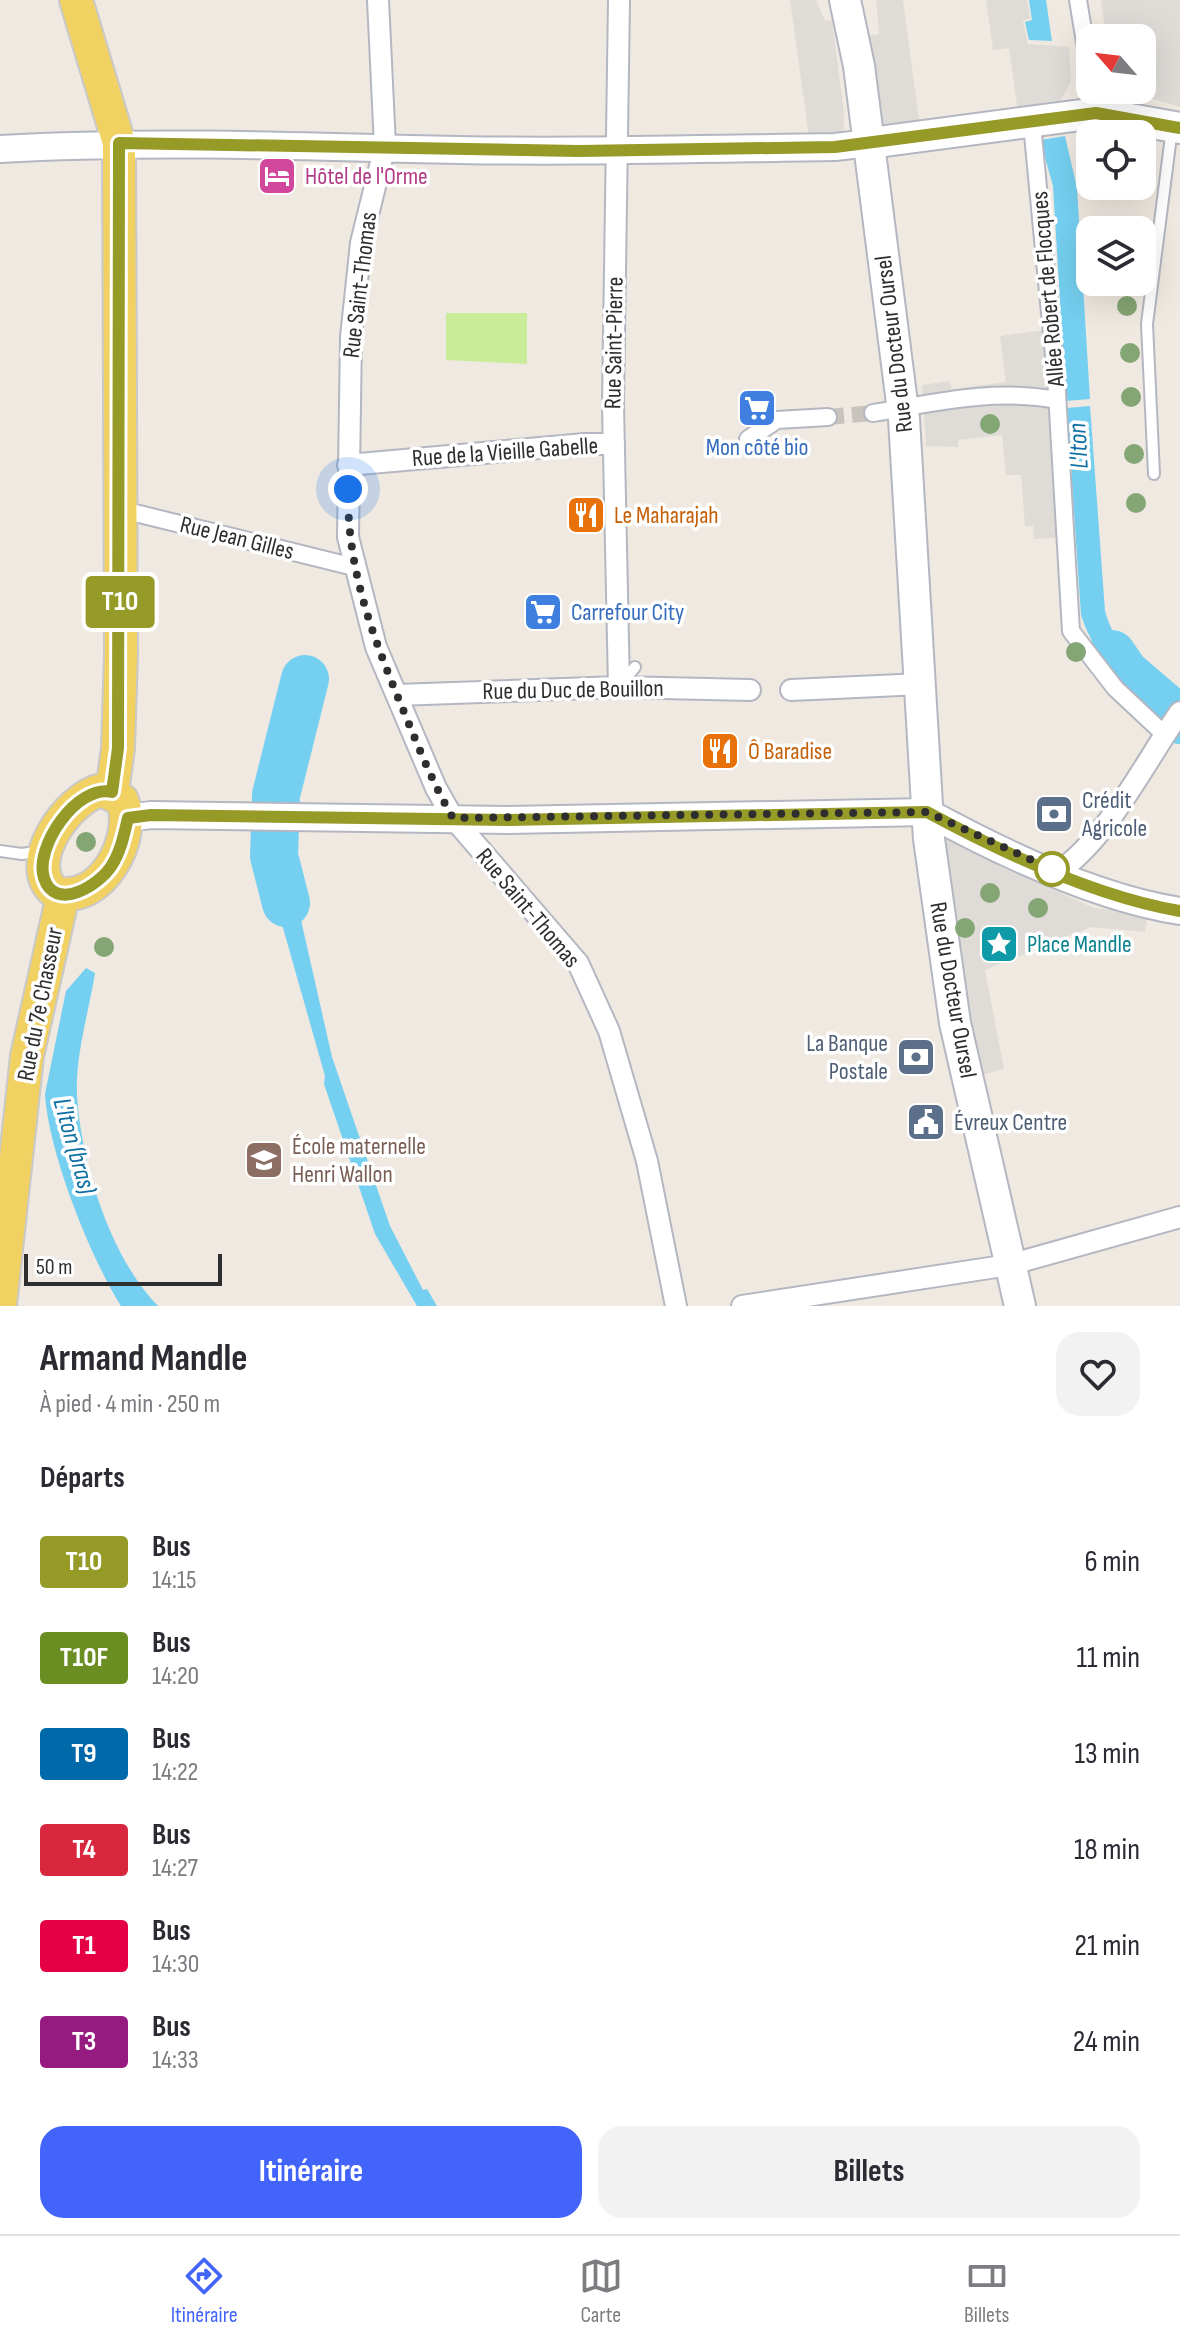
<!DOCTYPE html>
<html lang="fr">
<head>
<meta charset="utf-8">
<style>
	:root { --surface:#fff; --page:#f2f2f3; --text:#2b2b33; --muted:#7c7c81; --line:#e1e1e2; --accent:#4264fb }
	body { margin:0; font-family:"Sofia Sans Condensed",sans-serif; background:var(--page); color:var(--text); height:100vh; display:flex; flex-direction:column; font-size:30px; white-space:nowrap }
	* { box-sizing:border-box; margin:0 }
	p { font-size:26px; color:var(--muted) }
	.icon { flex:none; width:44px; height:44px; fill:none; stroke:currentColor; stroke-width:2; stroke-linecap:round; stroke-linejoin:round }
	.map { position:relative; height:1306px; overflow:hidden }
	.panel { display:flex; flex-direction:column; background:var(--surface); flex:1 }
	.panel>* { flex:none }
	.badge { padding:0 16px; border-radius:6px; font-size:28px; line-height:52px }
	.needle { width:52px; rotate:298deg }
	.fabs { position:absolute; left:1076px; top:24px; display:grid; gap:16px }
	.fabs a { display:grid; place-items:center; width:80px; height:80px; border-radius:16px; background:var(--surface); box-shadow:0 8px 32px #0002; font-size:40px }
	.scale { position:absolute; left:24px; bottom:20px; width:198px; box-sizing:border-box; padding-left:8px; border:4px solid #2e2e2e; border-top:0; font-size:22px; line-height:28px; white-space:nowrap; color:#2e2e2e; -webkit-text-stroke:6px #fff; paint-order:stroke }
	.you { position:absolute; width:40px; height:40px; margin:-20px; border:6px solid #fff; border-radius:50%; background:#1a73e8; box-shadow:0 0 0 12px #1a73e833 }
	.map>.badge { position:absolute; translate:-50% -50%; box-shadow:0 0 0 4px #fff }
	h2 { padding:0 40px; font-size:30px; line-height:72px }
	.round { display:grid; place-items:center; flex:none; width:84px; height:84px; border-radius:24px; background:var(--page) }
	.head { display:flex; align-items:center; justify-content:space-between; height:136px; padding:0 40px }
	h1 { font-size:38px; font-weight:700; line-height:60px }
	.cta { display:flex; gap:16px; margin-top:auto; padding:16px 40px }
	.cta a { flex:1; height:92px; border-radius:24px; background:var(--accent); color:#fff; font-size:32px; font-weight:700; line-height:92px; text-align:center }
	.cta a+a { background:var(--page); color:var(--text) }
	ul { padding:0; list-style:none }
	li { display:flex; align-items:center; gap:24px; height:96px; padding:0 40px }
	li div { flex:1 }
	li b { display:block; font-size:30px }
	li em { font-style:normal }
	li .badge { min-width:88px; font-weight:700; text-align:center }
	.tab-bar { display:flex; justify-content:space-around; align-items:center; height:112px; border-top:2px solid var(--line); background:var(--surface); font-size:22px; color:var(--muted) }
	.tab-bar a { display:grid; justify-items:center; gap:4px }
	.tab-bar .selected { color:var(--accent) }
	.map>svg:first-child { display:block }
</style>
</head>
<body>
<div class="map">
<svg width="1180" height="1306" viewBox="0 0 1180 1306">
	<rect width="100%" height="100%" fill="#efe9e1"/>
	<!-- pitch -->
	<polygon fill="#c9ec9a" points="446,313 527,313 527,364 446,360"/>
	<!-- plaza -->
	<g fill="#dfdcd8">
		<polygon points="790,0 816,0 825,21 832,20 844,113 844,129 840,135 809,137"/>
		<polygon points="876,0 903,0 919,120 880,126 867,36 879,34"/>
		<polygon points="986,0 1027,0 1030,18 1023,21 1028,44 1069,47 1071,81 1063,97 1054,105 1018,113 1009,48 993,50"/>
		<polygon points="1101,0 1180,0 1180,107 1124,90 1142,90 1142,38 1106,38"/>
		<polygon points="1059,328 1073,537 1034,539 1033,526 1025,526 1021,475 1006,475 1002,435 958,440 958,447 926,446 922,385 950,381 952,389 1006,382 1000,336"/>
		<polygon points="939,833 995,854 997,865 1094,908 1148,913 1145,932 1091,927 985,970 1004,1069 973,1077"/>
	</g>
	<!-- water -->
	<g fill="#75cff0">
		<polygon points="1029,0 1046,0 1052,41 1029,40 1025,22 1032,20"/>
		<polygon points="1065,136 1077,188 1090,399 1066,401 1053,186 1040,140"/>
		<path d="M1090,406L1105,611C1114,644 1137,666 1163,688L1150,709C1118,682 1094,654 1081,615L1067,408Z"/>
		<polygon points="293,679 317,680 289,774 289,795 267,795 267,774"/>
		<polygon points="268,837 287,837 289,867 332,1057 390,1226 423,1290 427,1289 437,1306 417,1306 375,1234 324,1084 325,1076 270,882"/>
		<path d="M86,968L95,973C89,1011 75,1056 77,1095C81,1163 110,1257 158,1306H121C90,1257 48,1151 45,1094L66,991Z"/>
	</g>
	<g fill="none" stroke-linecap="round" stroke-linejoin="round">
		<!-- river -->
		<g stroke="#75cff0" stroke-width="48">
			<polyline points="1112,654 1125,673 1180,720"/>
			<polyline points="286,903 274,856 276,795 305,679"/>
		</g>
		<!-- pedestrian-tunnel -->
		<polyline stroke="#c8c4bd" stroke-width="16" stroke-dasharray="16 8" stroke-linecap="butt" points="828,417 873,413"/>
		<!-- service casing -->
		<g stroke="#b4b7c1" stroke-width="14">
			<g id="service">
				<polyline points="1154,474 1147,324 1172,128"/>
				<polyline points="620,685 635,667"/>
				<polyline points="0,851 22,854 41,851"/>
			</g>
		</g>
		<!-- pedestrian casing -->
		<g stroke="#b4b7c1" stroke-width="20">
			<g id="pedestrian">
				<polyline points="1078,0 1090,72"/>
				<polyline points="1093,90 1096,113"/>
				<polyline points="1032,124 1056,376 1071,631 1115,688 1164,734"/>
				<path d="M873,413C934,403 995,388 1057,400"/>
				<polyline points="748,439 777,420 828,417"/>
				<polyline points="119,509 354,567"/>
			</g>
		</g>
		<!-- minor casing -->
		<g stroke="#b4b7c1" stroke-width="24">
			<g id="minor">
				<polyline points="378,0 385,146 361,243 351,337 348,537 376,647 436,788 453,818 578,963 609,1031 647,1161 676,1306"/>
				<polyline points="348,465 585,444 614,444"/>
				<polyline points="619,687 613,405 619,0"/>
				<polyline points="791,690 922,684"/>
				<polyline points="397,695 619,687 750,690"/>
				<path d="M1058,872C1108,838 1145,762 1180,712"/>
				<polyline points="742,1306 1009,1265 1180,1217"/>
			</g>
		</g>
		<!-- tertiary casing -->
		<g stroke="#b4b7c1" stroke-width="30">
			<g id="tertiary">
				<path d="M0,149C137,141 274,145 411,149C552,153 694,149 835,147L870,143"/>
				<path d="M128,818L151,815L508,820L927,812C1000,852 1097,898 1180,911"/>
			</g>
		</g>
		<!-- secondary casing -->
		<g stroke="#b4b7c1" stroke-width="34">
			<g id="secondary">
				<polyline points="845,0 859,66 904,419 929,839 955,1023 1020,1306"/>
				<polyline points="870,143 1096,113 1180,128"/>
			</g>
		</g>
		<!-- primary casing -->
		<g stroke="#c9c9c9" stroke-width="36">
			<g id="primary">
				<polyline points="76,0 119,143 121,654 118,748 112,792"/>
				<path d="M102,790L122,800C138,836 101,907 55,892C21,864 68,797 102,790Z"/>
				<polyline points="0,1305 27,1056 63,895"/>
			</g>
		</g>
		<!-- service -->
		<use href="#service" stroke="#fff" stroke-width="10"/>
		<!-- pedestrian -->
		<use href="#pedestrian" stroke="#fff" stroke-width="16"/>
		<!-- minor -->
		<use href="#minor" stroke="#fff" stroke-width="20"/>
		<!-- tertiary -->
		<use href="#tertiary" stroke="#fff" stroke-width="26"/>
		<!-- secondary -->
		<use href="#secondary" stroke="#fff" stroke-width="30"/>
		<!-- primary -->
		<use href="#primary" stroke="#f2d163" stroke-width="32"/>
	</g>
	<!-- trees -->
	<g fill="#84a574">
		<circle cx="1127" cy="306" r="10"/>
		<circle cx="1130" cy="353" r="10"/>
		<circle cx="1131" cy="397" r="10"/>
		<circle cx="990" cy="424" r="10"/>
		<circle cx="1134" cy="454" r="10"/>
		<circle cx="1136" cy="503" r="10"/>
		<circle cx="1076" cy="652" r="10"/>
		<circle cx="86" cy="842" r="10"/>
		<circle cx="990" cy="893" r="10"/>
		<circle cx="1038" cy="908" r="10"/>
		<circle cx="965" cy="928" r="10"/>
		<circle cx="104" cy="947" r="10"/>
	</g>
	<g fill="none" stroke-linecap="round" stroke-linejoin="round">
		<!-- line casing -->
		<g stroke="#fff" stroke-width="18">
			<path id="line" d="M1180,128L1096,113L835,147L579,151L119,143L118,748L112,792C77,784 34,847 44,878C55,913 100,885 112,865C121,851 124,834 128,818L151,815L508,820L927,812C1001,852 1097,897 1180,911"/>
		</g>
		<!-- line -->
		<use href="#line" stroke="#969a27" stroke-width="12"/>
		<!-- walk -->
		<path stroke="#2e2e2e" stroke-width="8" stroke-dasharray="0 14.4" d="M348,489C347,571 373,637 404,712C419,748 433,784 453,818L927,812L1058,872L1052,869"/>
	</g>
	<!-- icons -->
	<defs>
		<g id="hotel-square" transform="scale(2)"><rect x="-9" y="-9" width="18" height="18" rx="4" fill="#d1479c" stroke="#fff"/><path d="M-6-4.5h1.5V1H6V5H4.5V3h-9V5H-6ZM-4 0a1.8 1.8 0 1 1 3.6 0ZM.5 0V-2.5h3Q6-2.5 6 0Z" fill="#fff"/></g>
		<g id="supermarket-square" transform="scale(2)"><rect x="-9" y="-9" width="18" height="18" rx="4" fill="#3f7fe0" stroke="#fff"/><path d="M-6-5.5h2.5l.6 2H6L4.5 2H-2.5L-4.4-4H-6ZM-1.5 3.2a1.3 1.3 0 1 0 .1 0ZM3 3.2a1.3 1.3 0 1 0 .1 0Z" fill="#fff"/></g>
		<g id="restaurant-square" transform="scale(2)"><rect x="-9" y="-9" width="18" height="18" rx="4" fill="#e8710a" stroke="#fff"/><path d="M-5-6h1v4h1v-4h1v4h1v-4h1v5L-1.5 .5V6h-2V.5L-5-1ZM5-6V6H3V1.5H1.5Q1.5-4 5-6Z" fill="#fff"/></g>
		<g id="bank-square" transform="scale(2)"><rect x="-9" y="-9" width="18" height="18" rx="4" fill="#5c6f8a" stroke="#fff"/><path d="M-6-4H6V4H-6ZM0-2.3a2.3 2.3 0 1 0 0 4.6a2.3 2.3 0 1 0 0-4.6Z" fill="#fff"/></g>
		<g id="sight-square" transform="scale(2)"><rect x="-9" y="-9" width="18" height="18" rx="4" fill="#0f9aa8" stroke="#fff"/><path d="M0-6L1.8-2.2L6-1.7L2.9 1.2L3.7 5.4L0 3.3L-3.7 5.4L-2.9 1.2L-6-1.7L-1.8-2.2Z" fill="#fff"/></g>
		<g id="civic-square" transform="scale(2)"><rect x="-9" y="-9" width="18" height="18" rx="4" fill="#5c6f8a" stroke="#fff"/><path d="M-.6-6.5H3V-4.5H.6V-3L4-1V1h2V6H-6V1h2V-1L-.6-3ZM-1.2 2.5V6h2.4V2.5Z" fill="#fff"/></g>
		<g id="school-square" transform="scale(2)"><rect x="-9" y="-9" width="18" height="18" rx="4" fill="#8d6e63" stroke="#fff"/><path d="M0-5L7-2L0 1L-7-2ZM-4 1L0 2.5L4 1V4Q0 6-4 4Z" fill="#fff"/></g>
	</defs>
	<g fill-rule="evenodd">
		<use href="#hotel-square" x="277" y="176"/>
		<use href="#supermarket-square" x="757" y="408"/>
		<use href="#restaurant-square" x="586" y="515"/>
		<use href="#supermarket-square" x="543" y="612"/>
		<use href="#restaurant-square" x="720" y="751"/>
		<use href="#bank-square" x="1054" y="814"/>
		<use href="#sight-square" x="999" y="944"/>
		<use href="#bank-square" x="916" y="1057"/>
		<use href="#civic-square" x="926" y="1122"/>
		<use href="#school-square" x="264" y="1160"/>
	</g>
	<!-- markers -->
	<circle fill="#fff" stroke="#969a27" stroke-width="4" cx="1052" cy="869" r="16"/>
	<g text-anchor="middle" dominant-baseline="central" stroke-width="7" stroke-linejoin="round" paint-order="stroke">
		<!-- hotel labels -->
		<g font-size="24" fill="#b23c85" stroke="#fff" text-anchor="start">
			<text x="305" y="176">Hôtel de l'Orme</text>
		</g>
		<!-- street labels -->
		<g font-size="24" fill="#2e2e2e" stroke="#fff">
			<text transform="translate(360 285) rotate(-83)">Rue Saint-Thomas</text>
			<text transform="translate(1048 289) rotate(-95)">Allée Robert de Flocques</text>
			<text transform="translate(614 343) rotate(-89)">Rue Saint-Pierre</text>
			<text transform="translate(894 344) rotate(-97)">Rue du Docteur Oursel</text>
			<text transform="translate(505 452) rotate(-4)">Rue de la Vieille Gabelle</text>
			<text transform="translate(237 538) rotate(14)">Rue Jean Gilles</text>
			<text transform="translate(573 690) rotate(-1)">Rue du Duc de Bouillon</text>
			<text transform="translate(528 908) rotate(50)">Rue Saint-Thomas</text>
			<text transform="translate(953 990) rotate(80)">Rue du Docteur Oursel</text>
			<text transform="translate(40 1004) rotate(-79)">Rue du 7e Chasseur</text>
		</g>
		<!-- shop labels -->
		<g font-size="24" fill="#366cbe" stroke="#fff">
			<text x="757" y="447">Mon côté bio</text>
			<text x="571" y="612" text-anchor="start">Carrefour City</text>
		</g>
		<!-- food labels -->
		<g font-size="24" fill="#c56008" stroke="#fff" text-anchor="start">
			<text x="614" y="515">Le Maharajah</text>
			<text x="748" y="751">Ô Baradise</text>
		</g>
		<!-- service labels -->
		<g font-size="24" fill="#4e5e75" stroke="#fff" text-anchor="start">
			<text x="1082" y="800">Crédit<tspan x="1082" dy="28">Agricole</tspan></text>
			<text x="888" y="1043" text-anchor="end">La Banque<tspan x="888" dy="28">Postale</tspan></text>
			<text x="954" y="1122">Évreux Centre</text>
		</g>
		<!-- culture labels -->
		<g font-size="24" fill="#0d838f" stroke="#fff" text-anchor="start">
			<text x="1027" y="944">Place Mandle</text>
		</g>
		<!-- education labels -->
		<g font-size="24" fill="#785e54" stroke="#fff" text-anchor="start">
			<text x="292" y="1146">École maternelle<tspan x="292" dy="28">Henri Wallon</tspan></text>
		</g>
		<!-- water labels -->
		<g font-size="26" font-style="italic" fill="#0d6fa3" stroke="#fff">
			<text transform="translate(1079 446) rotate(-93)">L'Iton</text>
			<text transform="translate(74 1146) rotate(74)">L'Iton (bras)</text>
		</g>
	</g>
</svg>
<div class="fabs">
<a><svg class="needle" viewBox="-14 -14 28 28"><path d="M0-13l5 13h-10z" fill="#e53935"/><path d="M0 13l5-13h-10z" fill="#7c7c81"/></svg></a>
<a><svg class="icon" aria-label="locate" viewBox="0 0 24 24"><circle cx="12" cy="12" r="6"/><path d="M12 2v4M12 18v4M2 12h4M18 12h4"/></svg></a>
<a><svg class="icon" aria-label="layers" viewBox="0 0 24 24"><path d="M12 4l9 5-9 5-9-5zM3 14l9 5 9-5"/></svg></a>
</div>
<div class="scale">50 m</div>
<div class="you" style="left:348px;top:489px"></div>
<b class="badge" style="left:120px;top:602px;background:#969a27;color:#fff">T10</b>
</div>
<section class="panel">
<div class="head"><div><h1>Armand Mandle</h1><p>À pied · 4 min · 250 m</p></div><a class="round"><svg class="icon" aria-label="heart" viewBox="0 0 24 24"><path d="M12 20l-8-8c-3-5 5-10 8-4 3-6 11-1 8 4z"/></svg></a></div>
<h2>Départs</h2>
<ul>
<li><span class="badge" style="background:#969a27;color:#fff">T10</span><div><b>Bus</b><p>14:15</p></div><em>6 min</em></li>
<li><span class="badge" style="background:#6b8e23;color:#fff">T10F</span><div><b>Bus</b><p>14:20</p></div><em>11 min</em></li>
<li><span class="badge" style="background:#0069a9;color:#fff">T9</span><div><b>Bus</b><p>14:22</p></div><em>13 min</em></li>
<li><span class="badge" style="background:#d7263d;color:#fff">T4</span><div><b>Bus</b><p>14:27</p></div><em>18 min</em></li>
<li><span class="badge" style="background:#e50046;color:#fff">T1</span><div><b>Bus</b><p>14:30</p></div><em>21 min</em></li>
<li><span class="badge" style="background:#951b81;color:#fff">T3</span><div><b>Bus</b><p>14:33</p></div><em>24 min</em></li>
</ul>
<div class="cta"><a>Itinéraire</a><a>Billets</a></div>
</section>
<nav class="tab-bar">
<a class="selected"><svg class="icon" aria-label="directions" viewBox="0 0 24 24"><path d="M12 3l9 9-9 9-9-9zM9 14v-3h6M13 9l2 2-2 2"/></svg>Itinéraire</a>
<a><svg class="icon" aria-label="map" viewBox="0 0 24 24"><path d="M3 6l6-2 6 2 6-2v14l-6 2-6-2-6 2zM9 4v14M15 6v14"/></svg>Carte</a>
<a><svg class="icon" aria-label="tickets" viewBox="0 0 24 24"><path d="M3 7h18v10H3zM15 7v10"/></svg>Billets</a>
</nav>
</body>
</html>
